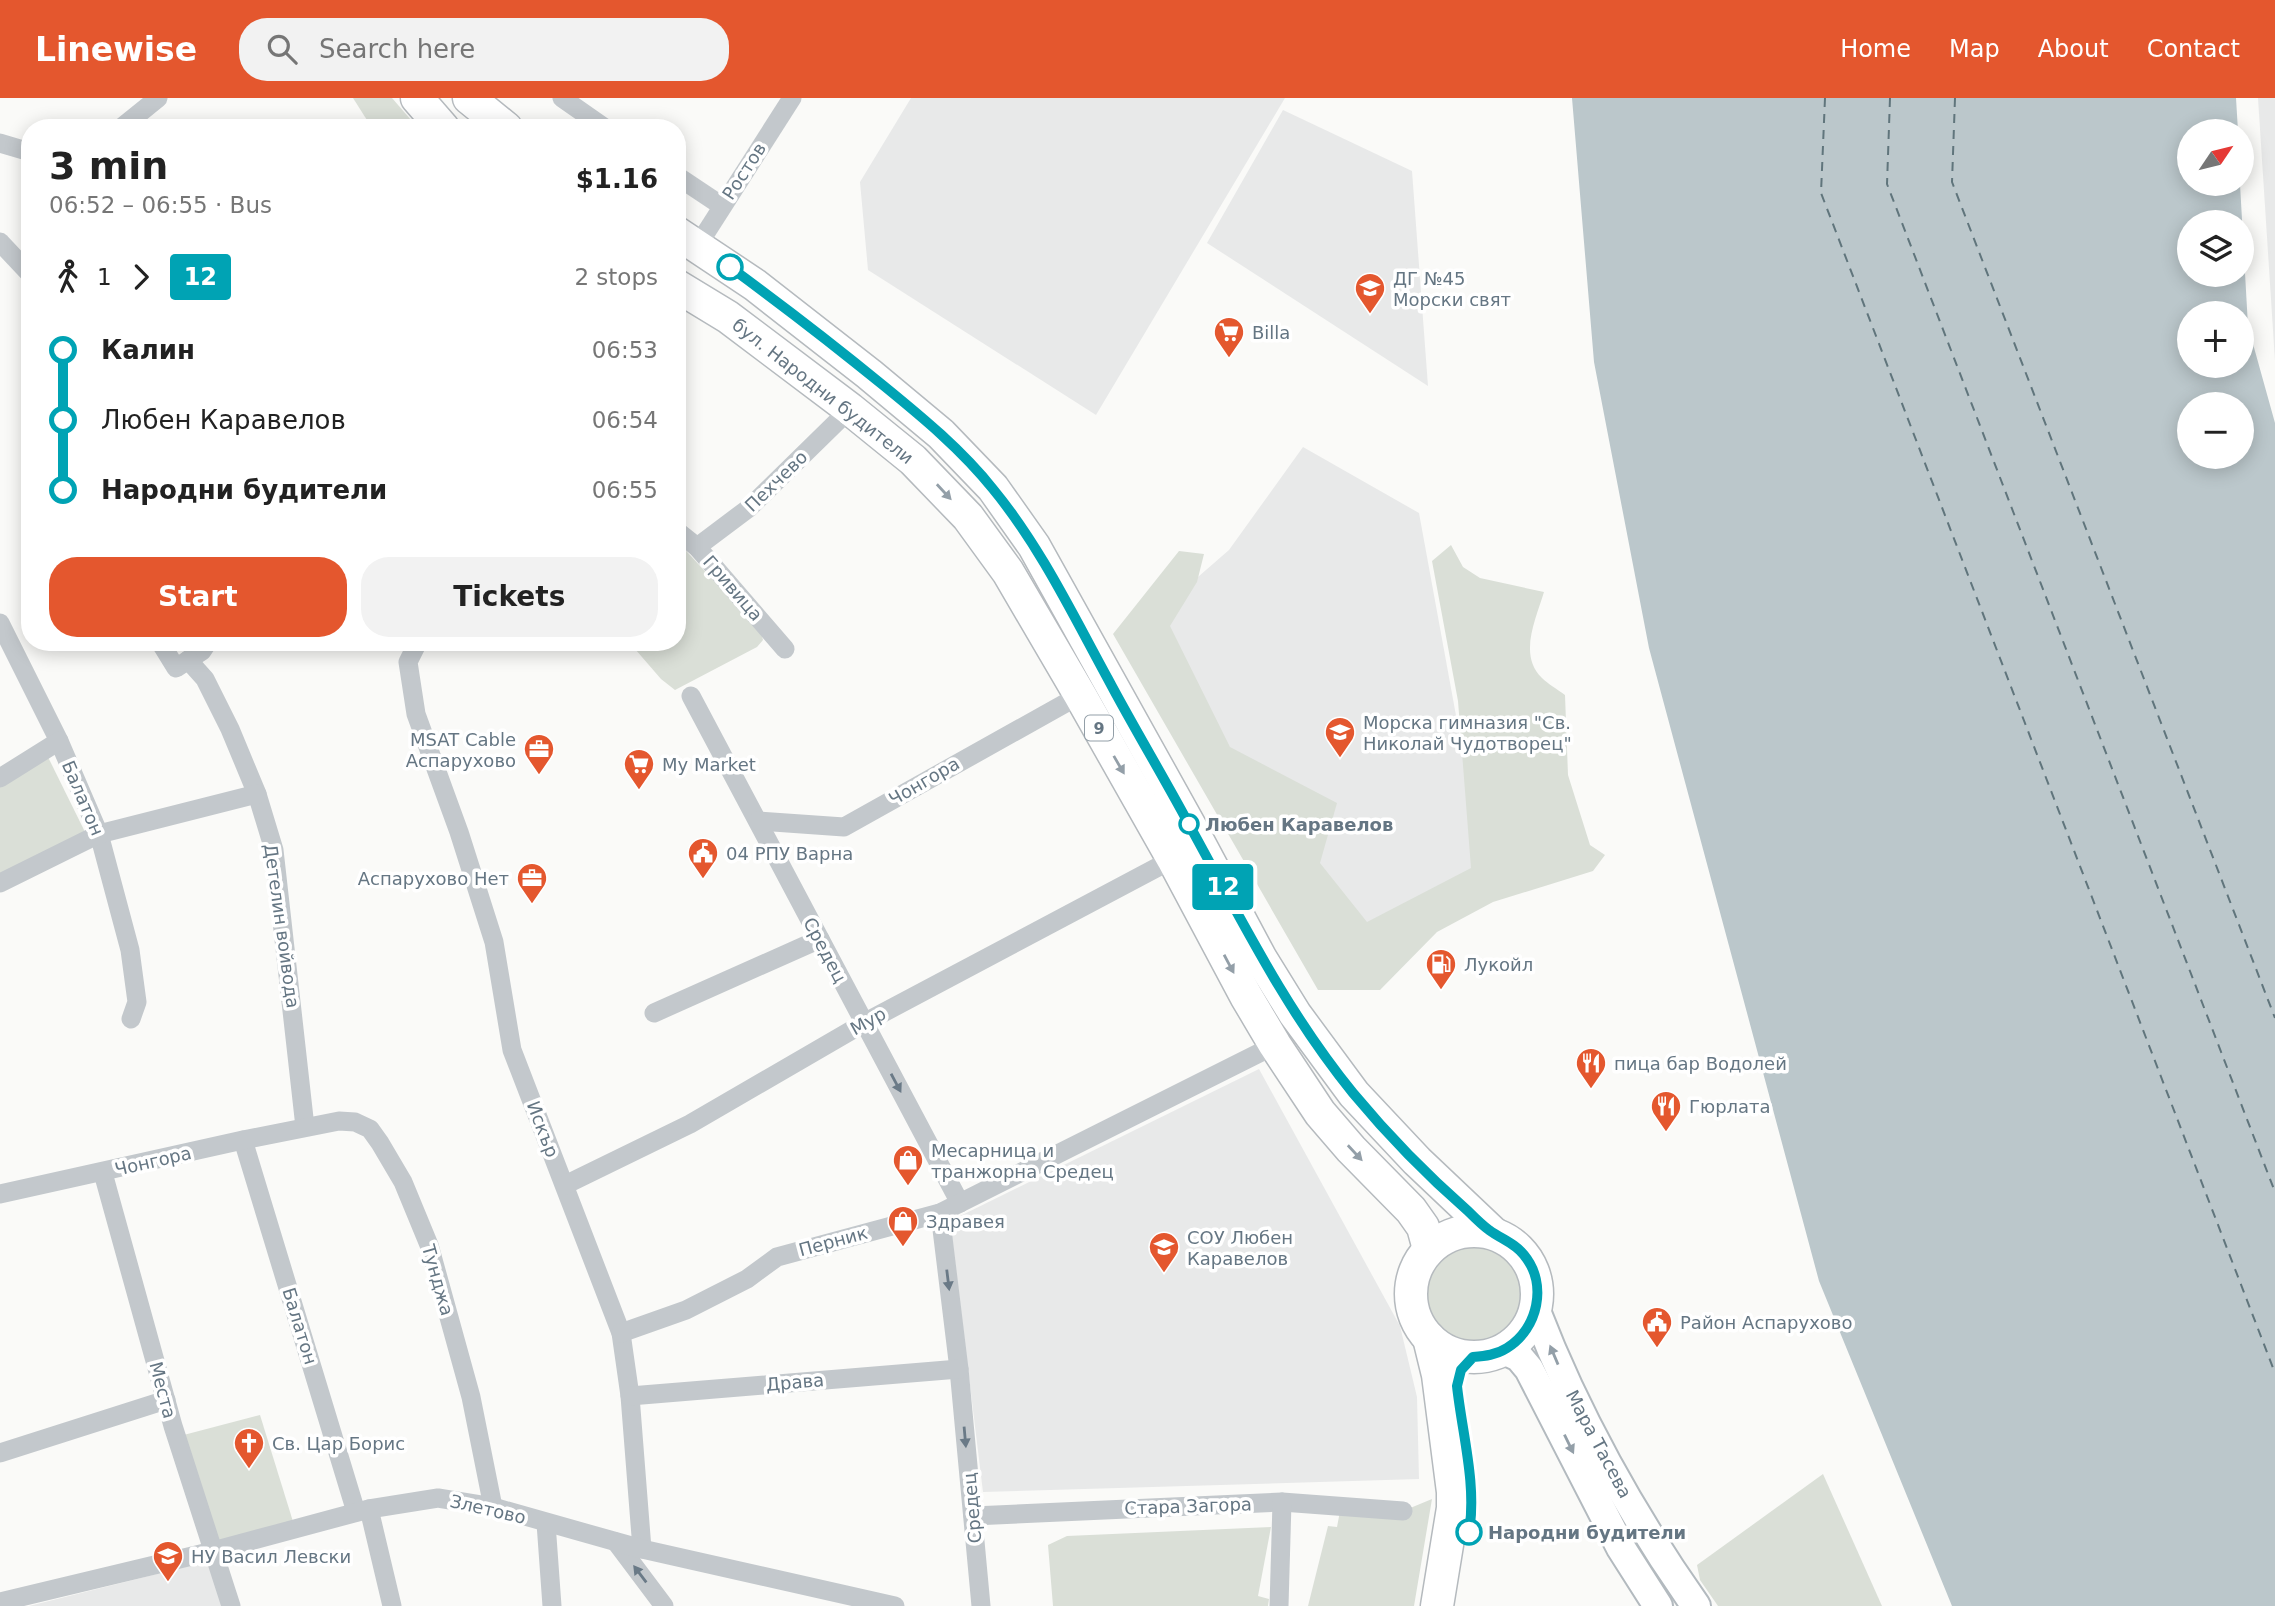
<!DOCTYPE html>
<html lang="en">
<head>
<meta charset="utf-8">
<style>
	:root { --surface:#fff; --page:#f2f2f2; --text:#222; --muted:#767676; --accent:#e4572e }
	body { margin:0; font-family:"DejaVu Sans",sans-serif; background:var(--page); color:var(--text); height:100vh; display:flex; flex-direction:column; font-size:26px; white-space:nowrap }
	* { box-sizing:border-box; margin:0 }
	p { font-size:23px; color:var(--muted) }
	.icon { flex:none; width:38px; height:38px; fill:none; stroke:currentColor; stroke-width:2; stroke-linecap:round; stroke-linejoin:round }
	.map { position:relative; flex:1; overflow:hidden }
	.side { position:absolute; left:21px; top:21px; width:665px; height:532px; display:flex; flex-direction:column; background:var(--surface); border-radius:28px; box-shadow:0 4px 18px #0003 }
	.side>* { flex:none }
	.badge { padding:0 14px; border-radius:5px; font-size:24px; line-height:46px }
	.needle { width:46px; rotate:55deg }
	.tools { position:absolute; left:2177px; top:21px; display:grid; gap:14px }
	.tools a { display:grid; place-items:center; width:77px; height:77px; border-radius:50%; background:var(--surface); box-shadow:0 4px 18px #0003; font-size:35px }
	.map>.badge { position:absolute; translate:-50% -50%; box-shadow:0 0 0 4px #fff }
	.legs { display:flex; align-items:center; gap:10px; height:77px; padding:0 28px; font-size:23px }
	.legs p { margin-inline-start:auto }
	.headline { display:flex; align-items:center; justify-content:space-between; height:119px; padding:0 28px }
	h1 { font-size:38px; font-weight:700; line-height:52px }
	.button { display:flex; gap:14px; margin-top:auto; padding:14px 28px }
	.button a { flex:1; height:80px; border-radius:28px; background:var(--accent); color:#fff; font-size:28px; font-weight:700; line-height:80px; text-align:center }
	.button a+a { background:var(--page); color:var(--text) }
	ul { padding:0 28px; list-style:none }
	li { display:flex; align-items:center; gap:24px; height:70px; font-size:26px }
	li i { display:grid; place-items:center; width:10px; height:100%; margin:0 9px; background:currentColor }
	li i::after { content:''; width:18px; height:18px; margin:-9px; border:5px solid; border-radius:50%; background:var(--surface) }
	li p { margin-inline-start:auto }
	li:first-child i { background:linear-gradient(#0000 50%,currentColor 0) }
	li:last-child i { background:linear-gradient(currentColor 50%,#0000 0) }
	header { display:flex; align-items:center; gap:42px; box-sizing:border-box; height:98px; padding:0 35px; background:var(--accent); color:#fff }
	header strong { font-size:33px }
	nav { display:flex; gap:38px; margin-inline-start:auto; font-size:24px }
	.search { width:490px; height:63px; background:var(--page); display:flex; align-items:center; gap:18px; box-sizing:border-box; padding:0 24px; border-radius:28px; color:var(--muted); font-size:26px }
	.map>svg:first-child { display:block }
</style>
</head>
<body>
<header>
<strong>Linewise</strong>
<div class="search"><svg class="icon" aria-label="search" viewBox="0 0 24 24"><circle cx="10" cy="10" r="6"/><path d="M15 15l6 6"/></svg>Search here</div>
<nav><a>Home</a><a>Map</a><a>About</a><a>Contact</a></nav>
</header>
<div class="map">
<svg width="2275" height="1508" viewBox="0 0 2275 1508">
	<rect width="100%" height="100%" fill="#fafaf8"/>
	<!-- built -->
	<g fill="#e8e9e9">
		<polygon points="911,0 1285,0 1096,317 868,172 860,84"/>
		<polygon points="2258,0 2275,0 2275,263"/>
		<polygon points="1283,12 1412,73 1428,288 1207,145"/>
		<polygon points="1303,349 1419,415 1489,798 1330,876 1145,525 1229,452"/>
		<polygon points="1259,971 1400,1228 1417,1299 1419,1381 983,1394 950,1123"/>
		<polygon points="209,1463 224,1508 29,1508"/>
	</g>
	<!-- green -->
	<g fill="#dadfd7">
		<polygon points="353,0 392,0 418,30 372,30"/>
		<polygon points="677,443 761,534 763,542 757,549 675,592 661,581 629,544 677,544"/>
		<path d="M1451,447L1463,469L1480,480L1544,494C1536,521 1518,557 1542,580C1548,586 1557,591 1565,597L1568,677L1590,747L1605,757L1593,773L1493,804L1437,834L1380,892H1318L1113,536L1179,453L1204,456L1197,484L1170,528L1230,649L1337,705L1320,765L1367,824L1471,770L1458,603L1432,463Z"/>
		<polygon points="47,657 86,736 0,778 0,685"/>
		<circle cx="1475" cy="1195" r="49"/>
		<polygon points="260,1317 295,1430 213,1453 176,1339"/>
		<polygon points="1823,1376 1882,1508 1718,1508 1700,1482 1697,1467"/>
		<polygon points="1432,1401 1414,1508 1308,1508 1328,1428 1337,1429 1341,1408 1403,1413"/>
		<polygon points="1271,1429 1258,1498 1269,1501 1268,1508 1053,1508 1048,1447 1067,1438"/>
	</g>
	<!-- water -->
	<path fill="#bbc7cb" fill-rule="evenodd" d="M1572,0H2236L2238,33H2189V86H2240L2248,228L2275,325V1508H1952L1819,1183L1649,550L1594,264ZM2189,124H2242V177H2189ZM2189,215H2242V268H2189ZM2189,306H2242V359H2189Z"/>
	<g fill="none" stroke-linecap="round" stroke-linejoin="round">
		<!-- ferry -->
		<g stroke="#60757c" stroke-width="2" stroke-dasharray="9 7" stroke-linecap="butt">
			<polyline points="1825,0 1821,95 2275,1275"/>
			<polyline points="1890,0 1887,86 2275,1094"/>
			<polyline points="1955,0 1952,84 2275,920"/>
		</g>
		<!-- secondary casing -->
		<g stroke="#b3babf" stroke-width="32">
			<g id="secondary">
				<path d="M1536,1213C1575,1315 1633,1419 1696,1508"/>
				<polyline points="1504,1252 1519,1259 1529,1271 1621,1450 1658,1508"/>
			</g>
		</g>
		<!-- primary casing -->
		<g stroke="#b5babe" stroke-width="35">
			<g id="primary">
				<polyline points="417,0 443,30"/>
				<polyline points="469,0 506,30"/>
				<polyline points="677,135 755,187 869,276 941,336 993,390 1034,448 1191,730 1261,861 1295,916 1354,996 1417,1063 1493,1135"/>
				<polyline points="677,188 728,219 850,311 913,362 968,419 1008,474 1080,597 1173,761 1246,898 1275,947 1320,1015 1351,1051 1411,1112 1423,1129 1429,1151"/>
				<circle cx="1474" cy="1196" r="63"/>
				<polyline points="1429,1240 1438,1277 1453,1394 1453,1410 1437,1508"/>
			</g>
		</g>
		<!-- street -->
		<g stroke="#c3c8cc" stroke-width="19">
			<polyline points="562,0 605,30"/>
			<polyline points="121,30 158,0"/>
			<polyline points="0,45 30,54"/>
			<polyline points="677,78 722,108"/>
			<polyline points="0,144 30,176"/>
			<polyline points="698,147 792,0"/>
			<polyline points="677,433 697,449 785,551"/>
			<polyline points="697,449 749,410 850,311"/>
			<polyline points="0,525 59,643 99,736 130,852 137,904 131,921"/>
			<polyline points="160,544 176,570 202,553 208,544"/>
			<polyline points="418,544 408,564 416,616 459,734 494,844 512,952 621,1235 630,1298 642,1451"/>
			<polyline points="188,562 205,581 230,631 257,696 274,752 305,1029"/>
			<polyline points="691,598 960,1105"/>
			<polyline points="0,680 59,643"/>
			<polyline points="758,723 844,729 1080,597"/>
			<polyline points="0,785 99,736 257,696"/>
			<polyline points="654,915 820,841"/>
			<polyline points="243,1042 356,1414"/>
			<polyline points="103,1075 173,1328 231,1508"/>
			<polyline points="565,1087 690,1026 864,925 1173,761"/>
			<polyline points="0,1096 243,1042 339,1023 355,1024 370,1031 380,1045 403,1084 429,1147 471,1299 493,1409"/>
			<polyline points="940,1115 959,1271 981,1508"/>
			<polyline points="621,1235 686,1212 747,1181 777,1159 940,1115 1275,947"/>
			<polyline points="630,1298 959,1271"/>
			<polyline points="0,1355 166,1302"/>
			<polyline points="369,1411 392,1508"/>
			<polyline points="973,1418 1282,1404 1403,1413"/>
			<polyline points="546,1425 552,1508"/>
			<polyline points="616,1444 664,1508"/>
			<polyline points="0,1504 213,1453 369,1411 438,1400 493,1409 642,1451 895,1508"/>
			<polyline points="1279,1508 1282,1404"/>
		</g>
		<!-- secondary -->
		<use href="#secondary" stroke="#fff" stroke-width="28"/>
		<!-- primary -->
		<use href="#primary" stroke="#fff" stroke-width="32"/>
	</g>
	<!-- one-way arrows -->
	<defs><path id="oneway-solid" d="M-6-.8H1V-3.2L6.5 0L1 3.2V.8H-6Z" transform="scale(1.75)"/></defs>
	<g fill="#939fa8">
		<use href="#oneway-solid" transform="translate(944 394) rotate(47)"/>
		<use href="#oneway-solid" transform="translate(1119 667) rotate(60)"/>
		<use href="#oneway-solid" transform="translate(1229 866) rotate(62)"/>
		<use href="#oneway-solid" transform="translate(1355 1055) rotate(47)"/>
		<use href="#oneway-solid" transform="translate(1554 1257) rotate(-113)"/>
		<use href="#oneway-solid" transform="translate(1569 1346) rotate(64)"/>
	</g>
	<g fill="#6a7a87">
		<use href="#oneway-solid" transform="translate(896 985) rotate(62)"/>
		<use href="#oneway-solid" transform="translate(948 1182) rotate(83)"/>
		<use href="#oneway-solid" transform="translate(965 1339) rotate(85)"/>
		<use href="#oneway-solid" transform="translate(640 1476) rotate(-127)"/>
	</g>
	<g fill="none" stroke-linecap="round" stroke-linejoin="round">
		<!-- line-1 casing -->
		<g stroke="#fff" stroke-width="16">
			<path id="line-1" d="M730,169C782,207 834,247 884,288C922,319 962,352 993,391C1040,448 1073,517 1108,581C1135,632 1165,681 1192,732C1242,823 1287,914 1353,995C1387,1036 1428,1078 1468,1113C1475,1120 1482,1127 1489,1132C1501,1141 1515,1145 1524,1157C1548,1186 1538,1231 1507,1250C1496,1257 1485,1258 1473,1259L1461,1272L1457,1288C1462,1335 1477,1387 1469,1434"/>
		</g>
		<!-- line-1 -->
		<use href="#line-1" stroke="#00a3b4" stroke-width="10"/>
	</g>
	<!-- icons -->
	<defs>
		<g id="school-pin" transform="scale(1.575)"><path d="M0 17L-7.5 6A9.5 9.5 0 1 1 7.5 6Z" fill="#e4572e" stroke="#fff"/><path d="M0-5L7-2L0 1L-7-2ZM-4 1L0 2.5L4 1V4Q0 6-4 4Z" fill="#fff"/></g>
		<g id="supermarket-pin" transform="scale(1.575)"><path d="M0 17L-7.5 6A9.5 9.5 0 1 1 7.5 6Z" fill="#e4572e" stroke="#fff"/><path d="M-6-5.5h2.5l.6 2H6L4.5 2H-2.5L-4.4-4H-6ZM-1.5 3.2a1.3 1.3 0 1 0 .1 0ZM3 3.2a1.3 1.3 0 1 0 .1 0Z" fill="#fff"/></g>
		<g id="university-pin" transform="scale(1.575)"><path d="M0 17L-7.5 6A9.5 9.5 0 1 1 7.5 6Z" fill="#e4572e" stroke="#fff"/><path d="M0-5L7-2L0 1L-7-2ZM-4 1L0 2.5L4 1V4Q0 6-4 4Z" fill="#fff"/></g>
		<g id="office-pin" transform="scale(1.575)"><path d="M0 17L-7.5 6A9.5 9.5 0 1 1 7.5 6Z" fill="#e4572e" stroke="#fff"/><path d="M-6-3h4V-5.5h4V-3h4V5H-6ZM-1-4.5V-3h2v-1.5ZM-6 0V1H6V0Z" fill="#fff"/></g>
		<g id="civic-pin" transform="scale(1.575)"><path d="M0 17L-7.5 6A9.5 9.5 0 1 1 7.5 6Z" fill="#e4572e" stroke="#fff"/><path d="M-.6-6.5H3V-4.5H.6V-3L4-1V1h2V6H-6V1h2V-1L-.6-3ZM-1.2 2.5V6h2.4V2.5Z" fill="#fff"/></g>
		<g id="fuel-pin" transform="scale(1.575)"><path d="M0 17L-7.5 6A9.5 9.5 0 1 1 7.5 6Z" fill="#e4572e" stroke="#fff"/><path d="M-5.5-6h7V0h2V4h1.3V-2.5L3-4.5l.8-.8L6-3V5H2.5V1h-1V6h-7ZM-4.2-4.7v3.2H.2V-4.7Z" fill="#fff"/></g>
		<g id="restaurant-pin" transform="scale(1.575)"><path d="M0 17L-7.5 6A9.5 9.5 0 1 1 7.5 6Z" fill="#e4572e" stroke="#fff"/><path d="M-5-6h1v4h1v-4h1v4h1v-4h1v5L-1.5 .5V6h-2V.5L-5-1ZM5-6V6H3V1.5H1.5Q1.5-4 5-6Z" fill="#fff"/></g>
		<g id="shop-pin" transform="scale(1.575)"><path d="M0 17L-7.5 6A9.5 9.5 0 1 1 7.5 6Z" fill="#e4572e" stroke="#fff"/><path d="M-5-2.5h2.3a2.7 3.5 0 0 1 5.4 0H5L5.5 6h-11ZM-1.5-2.5h3a1.5 2.3 0 0 0-3 0Z" fill="#fff"/></g>
		<g id="church-pin" transform="scale(1.575)"><path d="M0 17L-7.5 6A9.5 9.5 0 1 1 7.5 6Z" fill="#e4572e" stroke="#fff"/><path d="M-1.2-6h2.4v3.5h3.3v2.4h-3.3V6h-2.4V-.1h-3.3v-2.4h3.3Z" fill="#fff"/></g>
	</defs>
	<g fill-rule="evenodd">
		<use href="#school-pin" x="1370" y="190"/>
		<use href="#supermarket-pin" x="1229" y="234"/>
		<use href="#university-pin" x="1340" y="634"/>
		<use href="#office-pin" x="539" y="651"/>
		<use href="#supermarket-pin" x="639" y="666"/>
		<use href="#civic-pin" x="703" y="755"/>
		<use href="#office-pin" x="532" y="780"/>
		<use href="#fuel-pin" x="1441" y="866"/>
		<use href="#restaurant-pin" x="1591" y="965"/>
		<use href="#restaurant-pin" x="1666" y="1008"/>
		<use href="#shop-pin" x="908" y="1062"/>
		<use href="#shop-pin" x="903" y="1123"/>
		<use href="#school-pin" x="1164" y="1149"/>
		<use href="#civic-pin" x="1657" y="1224"/>
		<use href="#church-pin" x="249" y="1345"/>
		<use href="#school-pin" x="168" y="1458"/>
	</g>
	<!-- markers -->
	<g fill="#fff" stroke="#00a3b4" stroke-width="3.5">
		<circle cx="730" cy="169" r="12"/>
		<circle cx="1189" cy="726" r="9"/>
		<circle cx="1469" cy="1434" r="12"/>
	</g>
	<g text-anchor="middle" dominant-baseline="central" stroke-width="7" stroke-linejoin="round" paint-order="stroke">
		<!-- shield labels -->
		<rect fill="#fff" stroke="#939fa8" stroke-width="2" x="1085" y="617.5" width="28" height="25" rx="5"/>
		<g font-size="16" font-weight="bold" fill="#657683">
			<text x="1099" y="630">9</text>
		</g>
		<!-- street labels -->
		<g font-size="18" fill="#657683" stroke="#fff">
			<text transform="translate(744 73) rotate(-57)">Ростов</text>
			<text transform="translate(823 293) rotate(38)">бул. Народни будители</text>
			<text transform="translate(776 383) rotate(-44)">Пехчево</text>
			<text transform="translate(733 490) rotate(49)">Гривица</text>
			<text transform="translate(924 683) rotate(-30)">Чонгора</text>
			<text transform="translate(83 700) rotate(67)">Балатон</text>
			<text transform="translate(282 828) rotate(82)">Детелин войвода</text>
			<text transform="translate(825 852) rotate(62)">Средец</text>
			<text transform="translate(868 923) rotate(-29)">Мур</text>
			<text transform="translate(543 1031) rotate(69)">Искър</text>
			<text transform="translate(153 1063) rotate(-13)">Чонгора</text>
			<text transform="translate(833 1143) rotate(-15)">Перник</text>
			<text transform="translate(438 1182) rotate(74)">Тунджа</text>
			<text transform="translate(300 1228) rotate(73)">Балатон</text>
			<text transform="translate(795 1284) rotate(-5)">Драва</text>
			<text transform="translate(163 1292) rotate(75)">Места</text>
			<text transform="translate(1599 1346) rotate(62)">Мара Тасева</text>
			<text transform="translate(1188 1408) rotate(-2)">Стара Загора</text>
			<text transform="translate(972 1410) rotate(-95)">Средец</text>
			<text transform="translate(488 1411) rotate(13)">Злетово</text>
		</g>
		<!-- poi labels -->
		<g font-size="18" fill="#657683" stroke="#fff" text-anchor="start">
			<text x="1393" y="180">ДГ №45<tspan x="1393" dy="21">Морски свят</tspan></text>
			<text x="1252" y="234">Billa</text>
			<text x="1363" y="624">Морска гимназия "Св.<tspan x="1363" dy="21">Николай Чудотворец"</tspan></text>
			<text x="516" y="641" text-anchor="end">MSAT Cable<tspan x="516" dy="21">Аспарухово</tspan></text>
			<text x="662" y="666">My Market</text>
			<text x="726" y="755">04 РПУ Варна</text>
			<text x="509" y="780" text-anchor="end">Аспарухово Нет</text>
			<text x="1464" y="866">Лукойл</text>
			<text x="1614" y="965">пица бар Водолей</text>
			<text x="1689" y="1008">Гюрлата</text>
			<text x="931" y="1052">Месарница и<tspan x="931" dy="21">транжорна Средец</tspan></text>
			<text x="926" y="1123">Здравея</text>
			<text x="1187" y="1139">СОУ Любен<tspan x="1187" dy="21">Каравелов</tspan></text>
			<text x="1680" y="1224">Район Аспарухово</text>
			<text x="272" y="1345">Св. Цар Борис</text>
			<text x="191" y="1458">НУ Васил Левски</text>
		</g>
		<!-- stop labels -->
		<g font-size="18" font-weight="bold" fill="#657683" stroke="#fff" text-anchor="start">
			<text x="1205" y="726">Любен Каравелов</text>
			<text x="1488" y="1434">Народни будители</text>
		</g>
	</g>
</svg>
<div class="tools">
<a><svg class="needle" viewBox="-14 -14 28 28"><path d="M0-13l5 13h-10z" fill="#e53935"/><path d="M0 13l5-13h-10z" fill="#767676"/></svg></a>
<a><svg class="icon" aria-label="layers" viewBox="0 0 24 24"><path d="M12 4l9 5-9 5-9-5zM3 14l9 5 9-5"/></svg></a>
<a>+</a>
<a>−</a>
</div>
<b class="badge" style="left:1223px;top:789px;background:#00a3b4;color:#fff">12</b>
<section class="side">
<div class="headline"><div><h1>3 min</h1><p>06:52 – 06:55 · Bus</p></div><b>$1.16</b></div>
<div class="legs"><svg class="icon" aria-label="walk" viewBox="0 0 24 24"><circle cx="13" cy="4" r="2"/><path d="M13 8l-2 6 4 7M11 14l-3 7M7 12l3-4h3l4 4"/></svg>1<svg class="icon" aria-label="forward" viewBox="0 0 24 24"><path d="M9 5l7 7-7 7"/></svg><b class="badge" style="background:#00a3b4;color:#fff">12</b><p>2 stops</p></div>
<ul>
<li><i style="color:#00a3b4"></i><b>Калин</b><p>06:53</p></li>
<li><i style="color:#00a3b4"></i><span>Любен Каравелов</span><p>06:54</p></li>
<li><i style="color:#00a3b4"></i><b>Народни будители</b><p>06:55</p></li>
</ul>
<div class="button"><a>Start</a><a>Tickets</a></div>
</section>
</div>
</body>
</html>
